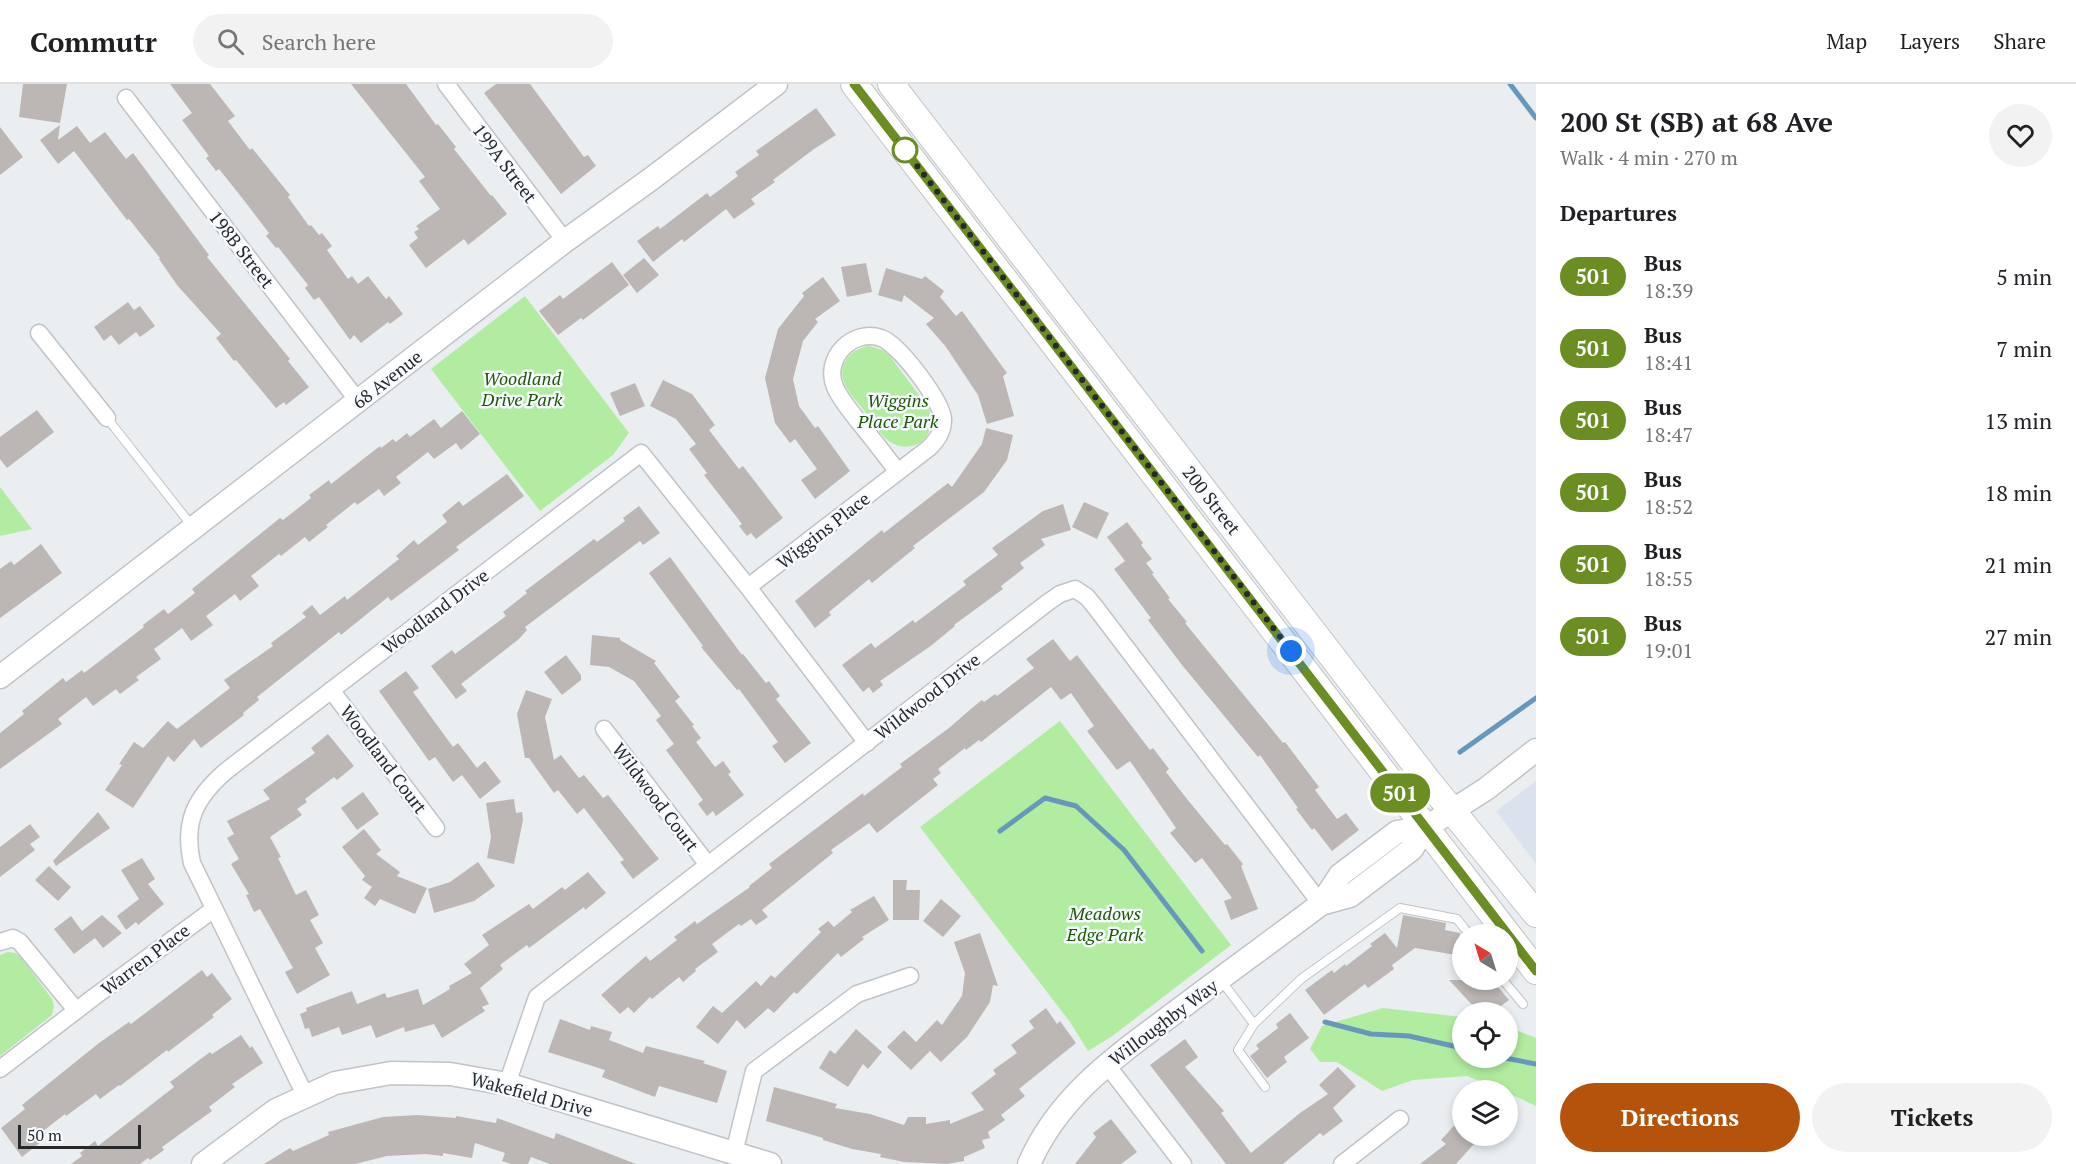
<!DOCTYPE html>
<html lang="en">
<head>
<meta charset="utf-8">
<style>
	:root { --surface:#fff; --page:#f2f2f2; --text:#202124; --muted:#757577; --line:#e0e0e0; --accent:#b45309 }
	body { margin:0; font-family:"PT Serif",serif; background:var(--page); color:var(--text); height:100vh; display:flex; flex-direction:column; font-size:22px; white-space:nowrap }
	* { box-sizing:border-box; margin:0 }
	p { font-size:20px; color:var(--muted) }
	.icon { flex:none; width:33px; height:33px; fill:none; stroke:currentColor; stroke-width:2; stroke-linecap:round; stroke-linejoin:round }
	.map { position:relative; flex:1; overflow:hidden }
	.panel { display:flex; flex-direction:column; background:var(--surface); width:540px }
	.panel>* { flex:none }
	.badge { padding:0 12px; border-radius:20px; font-size:21px; line-height:39px }
	.needle { width:39px; rotate:322deg }
	.buttons { position:absolute; left:1452px; top:840px; display:grid; gap:12px }
	.buttons a { display:grid; place-items:center; width:66px; height:66px; border-radius:50%; background:var(--surface); box-shadow:0 3px 9px #0003; font-size:30px }
	.scale { position:absolute; left:18px; bottom:15px; width:123px; box-sizing:border-box; padding-left:6px; border:3px solid #27282a; border-top:0; font-size:16px; line-height:21px; white-space:nowrap; color:#27282a; -webkit-text-stroke:4px #f7fbff; paint-order:stroke }
	.you { position:absolute; width:30px; height:30px; margin:-15px; border:4px solid #fff; border-radius:50%; background:#1a73e8; box-shadow:0 0 0 9px #1a73e833 }
	.map>.badge { position:absolute; translate:-50% -50%; box-shadow:0 0 0 3px #fff }
	h2 { padding:0 24px; font-size:22px; line-height:54px }
	.round { display:grid; place-items:center; flex:none; width:63px; height:63px; border-radius:32px; background:var(--page) }
	.summary { display:flex; align-items:center; justify-content:space-between; height:102px; padding:0 24px }
	h1 { font-size:28px; font-weight:700; line-height:45px }
	.action { display:flex; gap:12px; margin-top:auto; padding:12px 24px }
	.action a { flex:1; height:69px; border-radius:36px; background:var(--accent); color:#fff; font-size:24px; font-weight:700; line-height:69px; text-align:center }
	.action a+a { background:var(--page); color:var(--text) }
	ul { padding:0; list-style:none }
	li { display:flex; align-items:center; gap:18px; height:72px; padding:0 24px }
	li div { flex:1 }
	li b { display:block; font-size:22px }
	li em { font-style:normal }
	li .badge { min-width:66px; font-weight:700; text-align:center }
	header { display:flex; align-items:center; gap:36px; box-sizing:border-box; height:84px; padding:0 30px; background:var(--surface); border-bottom:2px solid var(--line) }
	header strong { font-size:28px }
	nav { display:flex; gap:33px; margin-inline-start:auto; font-size:21px }
	.search { width:420px; height:54px; background:var(--page); display:flex; align-items:center; gap:15px; box-sizing:border-box; padding:0 21px; border-radius:33px; color:var(--muted); font-size:22px }
	main { display:flex; flex:1; min-height:0 }
	.map>svg:first-child { display:block }
</style>
</head>
<body>
<header>
<strong>Commutr</strong>
<div class="search"><svg class="icon" aria-label="search" viewBox="0 0 24 24"><circle cx="10" cy="10" r="6"/><path d="M15 15l6 6"/></svg>Search here</div>
<nav><a>Map</a><a>Layers</a><a>Share</a></nav>
</header>
<main>
<div class="map">
<svg width="1536" height="1080" viewBox="0 0 1536 1080">
	<rect width="100%" height="100%" fill="#eaeef1"/>
	<!-- built -->
	<polygon fill="#dae3ed" points="1536,697 1536,780 1496,727"/>
	<!-- green -->
	<g fill="#b2eca1">
		<polygon points="525,212 629,349 613,371 540,427 431,285"/>
		<path d="M869,262L883,266L889,271L928,323C932,333 933,344 926,353C919,362 907,365 896,361C884,357 876,342 868,332C861,321 848,310 844,298C837,280 852,264 869,262Z"/>
		<polygon points="0,403 32,445 0,452"/>
		<polygon points="1060,637 1231,861 1111,953 1088,967 1070,938 920,743"/>
		<polygon points="8,868 15,869 21,873 52,915 54,922 52,931 0,972 0,871"/>
		<polygon points="1383,924 1462,933 1462,974 1508,974 1508,943 1536,954 1536,1022 1508,1009 1508,1006 1501,1006 1467,992 1413,996 1382,1007 1337,978 1320,978 1310,965 1322,942"/>
	</g>
	<g fill="none" stroke-linecap="round" stroke-linejoin="round">
		<!-- stream -->
		<g stroke="#6798bc" stroke-width="5">
			<polyline points="1510,0 1536,34"/>
			<polyline points="1460,668 1536,614"/>
			<polyline points="1000,747 1045,714 1076,722 1124,766 1202,867"/>
			<polyline points="1325,938 1371,950 1409,952 1462,964"/>
			<polyline points="1505,974 1536,980"/>
		</g>
	</g>
	<!-- building -->
	<g fill="#bcb7b5">
		<polygon points="23,0 67,0 60,39 19,33"/>
		<polygon points="170,0 210,0 235,32 228,37 250,66 252,64 290,111 288,113 309,142 311,141 319,151 322,149 332,162 327,166 348,195 352,192 358,200 368,192 386,215 389,212 403,230 390,240 388,238 361,259 354,251 350,256 319,213 314,216 305,204 308,201 278,163 276,164 266,152 269,149 239,110 219,85 216,87 206,74 209,72 182,36 192,29"/>
		<polygon points="351,0 406,0 436,41 438,40 456,63 454,65 491,112 492,111 507,130 468,161 464,155 426,184 409,161 418,154 414,148 419,145 416,142 440,125 419,97 425,93"/>
		<polygon points="496,0 530,0 584,73 588,71 596,82 561,110 484,9"/>
		<polygon points="816,24 836,51 814,65 773,96 775,98 751,115 755,120 734,135 726,125 684,158 682,155 653,178 637,157 658,142 660,145 707,109 710,113 738,92 735,88 759,71 756,67"/>
		<polygon points="60,41 58,56 77,42 90,59 105,48 126,75 133,69 209,171 207,173 290,275 288,277 309,303 286,321 284,318 276,324 236,276 234,277 216,254 221,250 177,201 159,175 160,174 129,135 127,136 74,67 58,80 40,56"/>
		<polygon points="0,43 23,73 0,91"/>
		<polygon points="644,174 659,191 637,209 623,191"/>
		<polygon points="612,178 629,201 583,236 581,234 558,251 539,227 560,211 563,215"/>
		<polygon points="866,179 872,208 847,213 841,183"/>
		<polygon points="886,184 922,195 925,192 944,207 940,213 956,232 962,227 1007,289 1003,292 1014,332 987,340 978,311 946,263 926,240 934,234 904,211 902,218 878,211"/>
		<polygon points="823,193 840,217 815,235 818,238 803,257 793,295 799,322 815,344 818,342 850,387 815,415 801,396 817,385 795,355 790,359 775,339 765,294 778,245 804,212 802,209"/>
		<polygon points="128,218 134,226 140,222 155,242 140,253 136,248 119,261 111,251 104,257 94,243"/>
		<polygon points="663,296 692,310 715,341 709,346 739,385 743,382 783,434 756,455 751,449 747,452 739,442 742,440 704,391 707,389 689,365 696,360 676,335 650,322"/>
		<polygon points="635,299 645,322 620,332 610,309"/>
		<polygon points="37,326 54,348 7,384 0,375 0,353"/>
		<polygon points="462,327 480,350 461,366 456,359 434,375 428,368 396,393 401,399 384,412 379,405 357,421 355,418 326,441 328,443 309,458 305,453 281,472 279,470 251,492 259,502 240,517 235,510 206,532 213,541 191,557 182,544 154,565 161,575 136,593 139,596 120,610 116,605 93,622 86,613 58,635 62,640 0,685 0,649 24,630 22,627 63,594 66,598 82,586 84,589 144,543 143,541 164,525 168,530 195,509 192,505 280,434 283,436 311,414 309,411 329,396 331,400 380,362 381,364 393,355 396,358 407,349 410,353 434,335 441,344"/>
		<polygon points="986,344 1013,351 1007,376 984,408 913,462 915,464 872,499 869,495 829,528 831,531 815,544 795,517 882,446 884,449 948,399 952,403 982,360"/>
		<polygon points="507,390 524,412 456,463 459,466 391,517 388,513 341,551 339,548 257,613 259,616 243,629 244,631 201,664 194,655 174,678 168,672 133,724 105,706 122,681 119,680 134,658 143,664 168,637 177,645 230,604 224,596 273,562 271,559 306,533 302,529 312,521 320,531 345,512 347,516 399,475 396,472 414,456 418,461 447,438 442,431 459,417 463,422"/>
		<polygon points="1084,418 1109,429 1097,455 1072,443"/>
		<polygon points="1063,420 1071,446 1041,455 1045,461 1020,479 1024,484 1001,502 1003,505 954,541 955,542 932,561 880,597 883,601 873,609 869,603 863,608 842,581 871,559 875,564 913,536 915,539 966,501 963,497 998,471 992,464 1043,427"/>
		<polygon points="639,422 660,449 643,461 640,457 525,543 527,546 519,555 461,600 467,607 456,615 431,582 452,566 455,570 506,532 503,528 527,509 525,507 594,455 597,458 625,437 623,434"/>
		<polygon points="1127,438 1143,459 1141,461 1152,475 1146,479 1154,489 1152,490 1170,514 1168,515 1187,538 1185,539 1283,659 1285,658 1319,703 1315,706 1337,735 1346,729 1359,746 1332,767 1314,744 1312,746 1296,725 1298,724 1260,671 1258,673 1182,581 1148,536 1151,534 1114,485 1125,477 1107,453"/>
		<polygon points="41,460 62,489 0,534 0,485 11,477 14,481"/>
		<polygon points="670,473 742,571 743,570 766,599 769,597 780,612 776,615 811,659 785,679 772,662 778,658 739,605 737,606 701,563 703,562 649,489"/>
		<polygon points="592,551 620,554 620,556 656,577 654,579 680,613 675,617 694,641 692,642 701,654 696,658 715,683 723,677 731,688 728,690 744,711 716,732 713,727 707,732 698,720 703,716 666,666 674,660 656,636 661,632 634,597 609,583 590,581"/>
		<polygon points="1053,555 1070,577 1077,571 1150,666 1153,664 1169,685 1166,688 1187,715 1225,761 1227,760 1243,780 1241,782 1258,825 1231,836 1224,817 1232,814 1202,774 1195,779 1170,749 1176,744 1130,677 1117,686 1087,647 1094,642 1071,609 1061,616 1051,603 981,658 979,656 966,666 965,664 938,685 941,689 933,695 938,701 877,749 869,739 831,766 833,769 762,826 768,833 756,841 751,835 741,842 739,840 712,860 718,868 695,885 696,887 683,898 679,893 652,915 650,913 634,929 628,923 620,930 601,911 646,872 650,877 677,856 674,853 695,837 697,840 750,803 749,802 772,784 769,780 863,709 864,712 902,683 900,680 949,644 972,624 982,616 984,618 995,610 997,612 1034,584 1026,575"/>
		<polygon points="566,571 581,591 581,596 562,611 544,588"/>
		<polygon points="406,587 419,604 413,608 453,663 458,659 477,684 485,677 501,698 480,715 462,691 453,698 435,673 429,677 379,607"/>
		<polygon points="526,606 552,615 545,633 554,676 561,671 579,694 584,691 603,714 608,711 659,775 633,795 620,778 624,776 584,724 577,730 558,706 554,709 529,674 525,674 517,630"/>
		<polygon points="328,650 354,682 337,696 334,693 305,715 307,718 297,725 302,731 270,753 281,773 278,774 296,811 306,806 319,831 310,836 323,859 315,864 330,891 297,910 285,888 293,884 260,825 254,828 246,811 249,810 231,780 239,775 227,754 234,750 227,737 270,715 263,706 315,669 311,664"/>
		<polygon points="363,708 379,730 357,746 341,724"/>
		<polygon points="514,715 516,729 522,728 523,736 514,780 487,774 491,753 486,719"/>
		<polygon points="98,728 110,744 56,782 53,777"/>
		<polygon points="30,740 40,753 30,760 35,766 0,793 0,763"/>
		<polygon points="364,745 381,766 376,770 400,788 397,792 427,804 415,830 380,815 375,822 364,814 372,803 362,796 365,792 342,763"/>
		<polygon points="142,774 155,795 148,800 164,820 138,841 136,838 126,846 117,832 139,815 121,786"/>
		<polygon points="478,778 495,802 474,817 434,829 428,805 450,798"/>
		<polygon points="49,782 71,803 58,817 35,796"/>
		<polygon points="588,788 606,809 585,826 584,823 529,864 527,861 500,881 503,885 480,904 489,920 482,923 485,927 442,954 434,940 405,948 404,943 376,954 371,941 342,951 339,943 312,953 309,944 305,945 300,930 307,927 306,924 352,907 357,920 385,909 387,914 418,905 423,921 450,905 449,902 472,889 464,880 489,861 482,851 529,820 533,825 562,803 565,806"/>
		<polygon points="893,796 907,796 906,806 920,806 919,836 893,836"/>
		<polygon points="874,812 889,836 862,853 864,855 841,873 838,869 797,910 794,908 774,929 768,924 745,945 737,936 718,960 696,943 713,922 722,929 756,897 761,902 771,891 775,894 821,848 818,845 828,837 834,843 852,828 850,826"/>
		<polygon points="941,815 961,832 943,853 923,837"/>
		<polygon points="102,831 122,849 103,864 95,854 74,870 54,845 71,832 82,847"/>
		<polygon points="1403,831 1446,839 1445,846 1460,849 1456,871 1415,864 1392,881 1394,885 1368,904 1365,900 1324,931 1305,906 1332,886 1334,889 1345,880 1346,882 1372,862 1370,860 1385,849 1397,864"/>
		<polygon points="980,849 998,902 993,901 990,918 967,953 941,978 930,967 911,986 887,963 904,946 916,958 937,936 942,941 962,912 965,889 954,858"/>
		<polygon points="202,886 207,893 212,889 232,915 212,931 214,933 168,968 167,966 120,1002 119,1001 100,1015 96,1010 66,1032 65,1030 38,1051 42,1057 22,1073 1,1044 25,1025 22,1021 99,959 129,938 131,940"/>
		<polygon points="1449,896 1492,896 1509,916 1493,928 1485,928 1479,921 1475,924"/>
		<polygon points="1046,924 1057,940 1060,937 1076,959 1019,1005 1025,1012 1001,1031 1005,1036 988,1048 990,1054 982,1056 985,1064 964,1073 964,1077 947,1080 904,1078 880,1073 881,1070 852,1065 823,1056 823,1054 766,1037 774,1003 837,1020 835,1024 870,1030 904,1041 908,1033 926,1033 926,1040 950,1036 950,1040 984,1026 971,1009 996,990 993,986 1017,969 1011,961 1034,944 1029,937"/>
		<polygon points="1290,929 1309,954 1284,973 1287,978 1267,994 1250,972 1259,965 1256,961 1278,944 1276,940"/>
		<polygon points="560,935 590,946 591,942 612,948 609,956 643,969 646,962 705,977 703,979 727,987 717,1019 659,1002 655,1013 602,993 605,986 548,968"/>
		<polygon points="856,945 882,968 868,985 863,980 848,1003 819,984 830,966 835,970"/>
		<polygon points="241,951 250,964 252,962 263,979 232,1000 235,1003 209,1023 212,1027 162,1063 164,1066 150,1076 148,1074 140,1080 71,1080 82,1072 80,1069 95,1057 98,1062 174,1003 170,998 210,968 212,970"/>
		<polygon points="1185,955 1198,973 1185,983 1224,1027 1221,1029 1251,1069 1300,1029 1328,1010 1319,1001 1338,983 1356,1002 1333,1024 1343,1037 1323,1052 1320,1049 1283,1080 1226,1080 1150,981"/>
		<polygon points="418,1031 456,1034 456,1032 496,1039 497,1034 554,1055 556,1049 636,1080 550,1080 531,1073 528,1080 511,1080 502,1077 505,1069 475,1059 472,1074 443,1069 443,1072 426,1070 387,1072 355,1080 264,1080 290,1064 293,1067 329,1051 328,1048 383,1033"/>
		<polygon points="1462,1033 1462,1052 1481,1052 1456,1080 1420,1080 1446,1060 1441,1056"/>
		<polygon points="1111,1035 1137,1068 1121,1080 1075,1080 1096,1053 1093,1049"/>
	</g>
	<g fill="none" stroke-linecap="round" stroke-linejoin="round">
		<!-- lane casing -->
		<g stroke="#c0c3c7" stroke-width="10">
			<g id="lane">
				<polyline points="107,334 192,442"/>
				<polyline points="1220,895 1254,940"/>
				<polyline points="1503,896 1523,920"/>
				<polyline points="1265,1003 1238,966 1254,940 1301,895 1400,824 1457,835 1469,850"/>
			</g>
		</g>
		<!-- street casing -->
		<g stroke="#c0c3c7" stroke-width="19">
			<g id="street">
				<polyline points="446,0 565,157"/>
				<polyline points="126,14 358,317"/>
				<polyline points="39,249 107,334"/>
				<path d="M748,503L929,364C937,356 943,348 943,336C943,318 898,259 881,254C852,244 823,275 835,303C840,315 850,326 858,337C872,354 885,371 898,388"/>
				<polyline points="331,606 436,744"/>
				<polyline points="604,645 708,781"/>
				<polyline points="0,858 13,854 20,858 76,926"/>
				<polyline points="1107,981 1183,1080"/>
				<polyline points="0,985 94,913 214,825"/>
				<polyline points="507,1000 537,913 1047,519 1060,510 1075,505 1087,513 1096,524 1321,820"/>
				<path d="M306,1013L192,779C183,738 195,714 226,687L641,369L748,503L867,659"/>
				<polyline points="734,1069 754,987 857,910 910,892"/>
				<polyline points="1342,1080 1400,1035"/>
			</g>
		</g>
		<!-- secondary casing -->
		<g stroke="#c0c3c7" stroke-width="25">
			<g id="secondary">
				<polyline points="0,593 565,157 651,95 776,0"/>
				<polyline points="1321,820 1350,812 1412,765 1425,744 1486,705 1536,666"/>
				<polyline points="203,1080 276,1026 335,999 391,989 450,990 507,1000 770,1080"/>
				<path d="M1029,1080C1061,1007 1123,968 1185,921C1230,887 1276,854 1321,820L1340,791L1397,748L1425,744"/>
			</g>
		</g>
		<!-- primary casing -->
		<g stroke="#c0c3c7" stroke-width="28">
			<g id="primary">
				<polyline points="854,0 1536,887"/>
				<polyline points="891,0 1428,697 1536,830"/>
			</g>
		</g>
		<!-- lane -->
		<use href="#lane" stroke="#fff" stroke-width="8"/>
		<!-- street -->
		<use href="#street" stroke="#fff" stroke-width="16"/>
		<!-- secondary -->
		<use href="#secondary" stroke="#fff" stroke-width="22"/>
		<!-- primary -->
		<use href="#primary" stroke="#fff" stroke-width="26"/>
	</g>
	<g fill="none" stroke-linecap="round" stroke-linejoin="round">
		<!-- line casing -->
		<g stroke="#fff" stroke-width="14">
			<polyline id="line" points="854,0 1536,887"/>
		</g>
		<!-- line -->
		<use href="#line" stroke="#6b8e23" stroke-width="9"/>
		<!-- walk -->
		<polyline stroke="#27282a" stroke-width="6" stroke-dasharray="0 10.8" points="905,66 898,57 1291,567"/>
	</g>
	<!-- markers -->
	<circle fill="#fff" stroke="#6b8e23" stroke-width="3" cx="905" cy="66" r="12"/>
	<g text-anchor="middle" dominant-baseline="central" stroke-width="5" stroke-linejoin="round" paint-order="stroke">
		<!-- street labels -->
		<g font-size="18" fill="#27282a" stroke="#f7fbff">
			<text transform="translate(505 79) rotate(53)">199A Street</text>
			<text transform="translate(242 165) rotate(52)">198B Street</text>
			<text transform="translate(387 295) rotate(-38)">68 Avenue</text>
			<text transform="translate(1212 416) rotate(52)">200 Street</text>
			<text transform="translate(823 446) rotate(-38)">Wiggins Place</text>
			<text transform="translate(435 527) rotate(-37)">Woodland Drive</text>
			<text transform="translate(927 612) rotate(-38)">Wildwood Drive</text>
			<text transform="translate(384 675) rotate(53)">Woodland Court</text>
			<text transform="translate(656 713) rotate(53)">Wildwood Court</text>
			<text transform="translate(145 875) rotate(-37)">Warren Place</text>
			<text transform="translate(1163 938) rotate(-37)">Willoughby Way</text>
			<text transform="translate(532 1010) rotate(15)">Wakefield Drive</text>
		</g>
		<!-- park labels -->
		<g font-size="18" font-style="italic" fill="#1e5804" stroke="#f7fbff">
			<text x="522" y="294">Woodland<tspan x="522" dy="21">Drive Park</tspan></text>
			<text x="898" y="316">Wiggins<tspan x="898" dy="21">Place Park</tspan></text>
			<text x="1105" y="829">Meadows<tspan x="1105" dy="21">Edge Park</tspan></text>
		</g>
	</g>
</svg>
<div class="buttons">
<a><svg class="needle" viewBox="-14 -14 28 28"><path d="M0-13l5 13h-10z" fill="#e53935"/><path d="M0 13l5-13h-10z" fill="#757577"/></svg></a>
<a><svg class="icon" aria-label="locate" viewBox="0 0 24 24"><circle cx="12" cy="12" r="6"/><path d="M12 2v4M12 18v4M2 12h4M18 12h4"/></svg></a>
<a><svg class="icon" aria-label="layers" viewBox="0 0 24 24"><path d="M12 4l9 5-9 5-9-5zM3 14l9 5 9-5"/></svg></a>
</div>
<div class="scale">50 m</div>
<div class="you" style="left:1291px;top:567px"></div>
<b class="badge" style="left:1400px;top:709px;background:#6b8e23;color:#fff">501</b>
</div>
<section class="panel">
<div class="summary"><div><h1>200 St (SB) at 68 Ave</h1><p>Walk · 4 min · 270 m</p></div><a class="round"><svg class="icon" aria-label="heart" viewBox="0 0 24 24"><path d="M12 20l-8-8c-3-5 5-10 8-4 3-6 11-1 8 4z"/></svg></a></div>
<h2>Departures</h2>
<ul>
<li><span class="badge" style="background:#6b8e23;color:#fff">501</span><div><b>Bus</b><p>18:39</p></div><em>5 min</em></li>
<li><span class="badge" style="background:#6b8e23;color:#fff">501</span><div><b>Bus</b><p>18:41</p></div><em>7 min</em></li>
<li><span class="badge" style="background:#6b8e23;color:#fff">501</span><div><b>Bus</b><p>18:47</p></div><em>13 min</em></li>
<li><span class="badge" style="background:#6b8e23;color:#fff">501</span><div><b>Bus</b><p>18:52</p></div><em>18 min</em></li>
<li><span class="badge" style="background:#6b8e23;color:#fff">501</span><div><b>Bus</b><p>18:55</p></div><em>21 min</em></li>
<li><span class="badge" style="background:#6b8e23;color:#fff">501</span><div><b>Bus</b><p>19:01</p></div><em>27 min</em></li>
</ul>
<div class="action"><a>Directions</a><a>Tickets</a></div>
</section>
</main>
</body>
</html>
